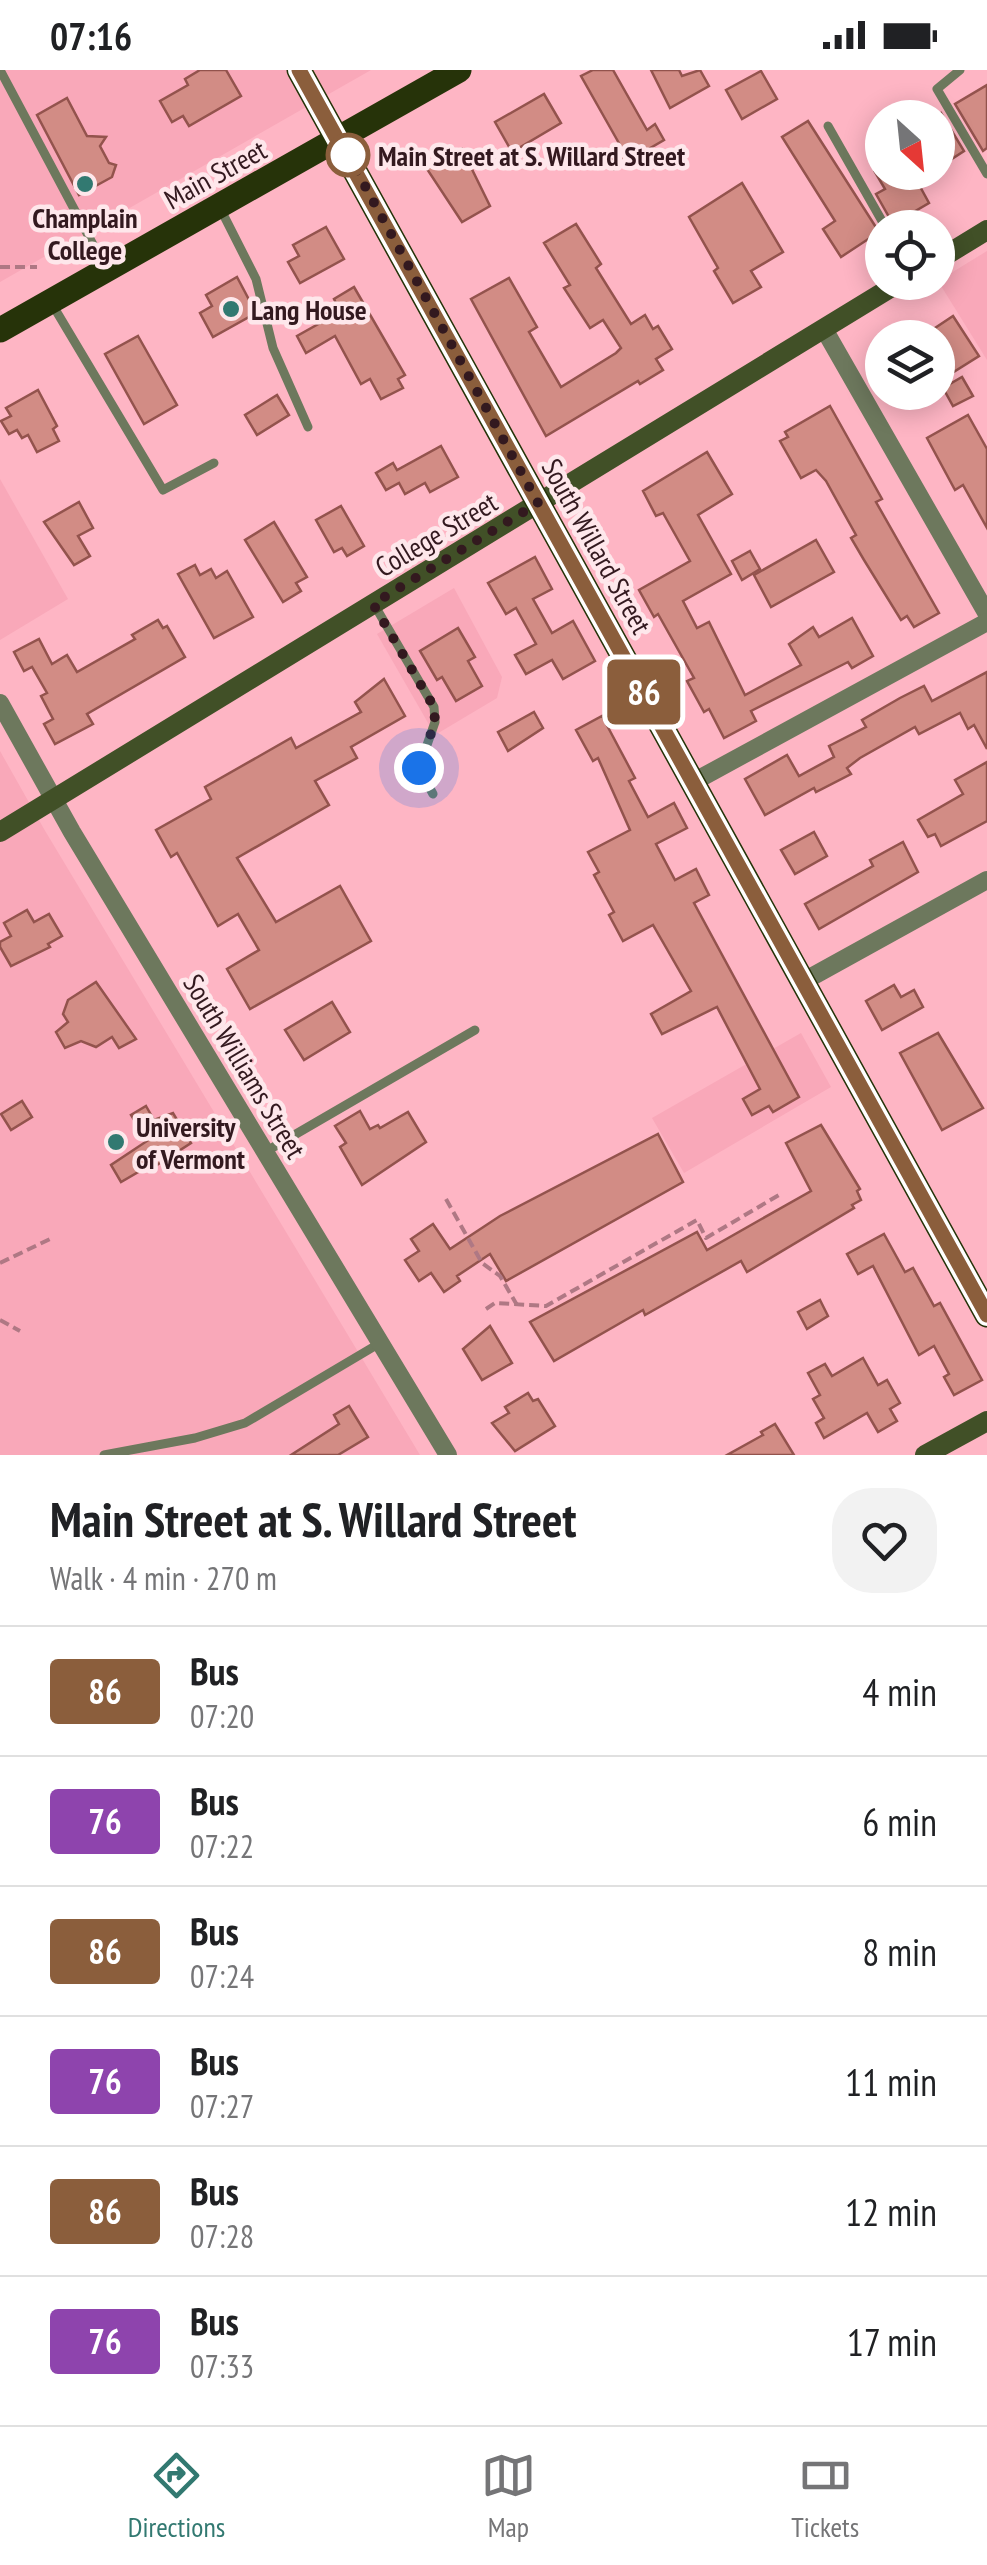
<!DOCTYPE html>
<html lang="en">
<head>
<meta charset="utf-8">
<style>
	:root { --surface:#fff; --page:#f2f2f2; --text:#202124; --muted:#757577; --line:#e0e0e0; --accent:#327971 }
	body { margin:0; font-family:"PT Sans Narrow",sans-serif; background:var(--page); color:var(--text); height:100vh; display:flex; flex-direction:column; font-size:38px; white-space:nowrap }
	* { box-sizing:border-box; margin:0 }
	p { font-size:32px; color:var(--muted) }
	.icon { flex:none; width:55px; height:55px; fill:none; stroke:currentColor; stroke-width:2; stroke-linecap:round; stroke-linejoin:round }
	.map { position:relative; height:1385px; overflow:hidden }
	.panel { display:flex; flex-direction:column; background:var(--surface); flex:1 }
	.panel>* { flex:none }
	.badge { padding:0 20px; border-radius:8px; font-size:35px; line-height:65px }
	.needle { width:65px; rotate:153deg }
	.fabs { position:absolute; left:865px; top:30px; display:grid; gap:20px }
	.fabs a { display:grid; place-items:center; width:90px; height:90px; border-radius:50%; background:var(--surface); box-shadow:0 5px 25px #0003; font-size:50px }
	.you { position:absolute; width:50px; height:50px; margin:-25px; border:8px solid #fff; border-radius:50%; background:#1a73e8; box-shadow:0 0 0 15px #1a73e833 }
	.map>.badge { position:absolute; translate:-50% -50%; box-shadow:0 0 0 5px #fff }
	.round { display:grid; place-items:center; flex:none; width:105px; height:105px; border-radius:40px; background:var(--page) }
	.summary { display:flex; align-items:center; justify-content:space-between; height:170px; padding:0 50px }
	h1 { font-size:48px; font-weight:700; line-height:75px }
	ul { padding:0; list-style:none }
	li { display:flex; align-items:center; gap:30px; height:130px; padding:0 50px; border-top:2px solid var(--line) }
	li div { flex:1 }
	li b { display:block; font-size:38px }
	li em { font-style:normal }
	li .badge { min-width:110px; font-weight:700; text-align:center }
	.status { display:flex; justify-content:space-between; align-items:center; height:70px; padding:0 50px; background:var(--surface); direction:ltr }
	.status svg { height:28px; fill:currentColor }
	.tabs { display:flex; justify-content:space-around; align-items:center; height:140px; border-top:2px solid var(--line); background:var(--surface); font-size:28px; color:var(--muted) }
	.tabs a { display:grid; justify-items:center; gap:5px }
	.tabs .on { color:var(--accent) }
	.map>svg:first-child { display:block }
</style>
</head>
<body>
<div class="status"><b>07:16</b><svg viewBox="0 0 49 12"><path d="M0 12V9h3v3zM5 12V6h3v6zM10 12V3h3v9zM15 12V0h3v12zM26 1h20v11H26zM47 4h2v5h-2z"/></svg></div>
<div class="map">
<svg width="987" height="1385" viewBox="0 0 987 1385">
	<rect width="100%" height="100%" fill="#feb5c4"/>
	<!-- built -->
	<g fill="#f9a8b9">
		<polygon points="0,0 371,0 0,212"/>
		<polygon points="987,181 987,290 938,211"/>
		<polygon points="0,409 68,529 0,570"/>
		<polygon points="454,518 502,607 497,628 435,665 377,564"/>
		<polygon points="0,681 44,759 420,1385 0,1385"/>
		<polygon points="801,963 831,1017 684,1103 652,1048"/>
	</g>
	<!-- building -->
	<g fill="#d28c85" stroke="#93534d" stroke-width="2.5">
		<polygon points="200,0 226,0 241,26 189,56 183,46 172,52 160,31 188,15 185,9"/>
		<polygon points="593,0 613,0 647,60 655,54 664,70 614,99 605,84 620,75 581,6"/>
		<polygon points="651,0 679,0 682,6 700,0 709,16 670,38"/>
		<polygon points="761,1 777,29 742,49 726,20"/>
		<polygon points="987,15 987,78 983,81 955,34"/>
		<polygon points="544,24 561,53 512,82 495,52"/>
		<polygon points="67,28 87,66 106,67 100,76 109,93 116,95 112,107 79,125 37,45"/>
		<polygon points="941,43 964,81 938,98 939,48 933,48"/>
		<polygon points="808,51 879,162 841,187 823,159 835,151 782,67"/>
		<polygon points="462,79 490,136 462,152 427,99"/>
		<polygon points="875,102 912,102 929,133 893,154 876,124 885,119"/>
		<polygon points="742,113 783,182 751,201 761,217 733,233 714,201 718,198 689,147"/>
		<polygon points="576,154 601,194 596,198 631,254 645,245 653,259 658,256 672,279 656,289 663,300 640,314 638,311 546,366 471,229 509,208 537,257 529,262 561,317 616,283 621,278 603,250 590,258 564,218 570,215 544,173"/>
		<polygon points="326,157 344,189 300,213 288,192 299,186 293,175"/>
		<polygon points="237,207 256,243 213,267 200,243 212,236 206,225"/>
		<polygon points="354,217 405,305 398,309 403,318 381,329 370,309 361,314 335,266 306,283 297,266 329,248 327,244 338,237 334,229"/>
		<polygon points="953,246 979,286 952,303 938,281 938,268 920,268"/>
		<polygon points="138,266 177,335 144,354 105,284"/>
		<polygon points="962,307 973,326 953,336 943,318"/>
		<polygon points="38,320 57,356 53,359 59,371 37,382 28,365 22,368 17,360 9,364 1,351 11,346 6,338"/>
		<polygon points="277,325 289,345 257,365 245,345"/>
		<polygon points="830,336 882,429 876,432 939,543 914,557 907,546 901,550 864,490 851,468 856,465 826,411 816,400 801,408 780,371 788,367 785,362"/>
		<polygon points="968,345 987,379 987,458 963,415 955,420 927,368"/>
		<polygon points="441,376 458,407 430,422 425,413 405,424 399,413 386,420 376,403 393,393 397,400"/>
		<polygon points="707,382 732,424 698,445 731,504 683,531 697,558 709,552 745,625 801,595 789,574 813,557 819,567 852,548 873,586 852,598 848,592 751,641 756,651 724,668 709,639 704,642 687,611 694,608 658,544 654,547 639,520 690,491 663,443 656,446 643,421"/>
		<polygon points="79,432 93,458 78,466 90,486 74,495 44,452"/>
		<polygon points="341,436 364,476 347,486 342,478 334,482 316,450"/>
		<polygon points="274,452 307,507 296,513 301,521 283,532 245,470"/>
		<polygon points="816,470 834,502 771,537 754,505"/>
		<polygon points="750,481 760,499 742,510 732,491"/>
		<polygon points="535,487 552,519 533,529 552,563 573,551 595,591 563,609 552,590 526,604 515,585 536,574 516,538 506,544 488,513"/>
		<polygon points="195,495 200,505 211,499 216,508 227,501 253,547 214,568 178,504"/>
		<polygon points="158,550 163,558 167,556 185,587 87,644 93,654 55,674 44,654 53,649 41,626 47,623 32,597 24,601 14,582 39,569 52,594 67,585 77,602 135,569 132,565"/>
		<polygon points="458,558 475,587 468,591 482,616 456,631 442,607 437,610 420,581"/>
		<polygon points="987,602 987,679 974,655 968,659 960,643 919,664 915,657 860,688 847,698 851,704 816,722 814,718 765,745 745,709 787,685 799,706 834,687 829,676 866,657 862,650 900,628 924,616 932,631"/>
		<polygon points="384,609 405,646 351,677 357,688 315,711 329,735 237,788 276,852 340,816 371,871 250,939 227,899 259,880 238,844 218,856 177,783 171,787 156,760 211,729 205,717 291,668 296,678 361,642 355,632"/>
		<polygon points="534,642 543,658 508,681 498,662"/>
		<polygon points="602,646 635,708 629,711 648,747 674,733 687,758 656,774 675,810 696,799 709,825 694,833 799,1027 773,1042 769,1036 752,1045 743,1029 760,1019 717,937 662,964 651,944 691,921 653,855 623,871 609,845 614,842 594,805 599,802 588,782 630,760 598,688 593,691 576,660"/>
		<polygon points="987,692 987,751 941,776 935,764 928,767 918,750 963,724 955,710"/>
		<polygon points="814,762 827,786 795,804 781,780"/>
		<polygon points="903,772 918,802 819,859 805,834 873,796 870,790"/>
		<polygon points="27,840 34,852 49,844 62,866 48,874 50,877 11,896 0,877 0,872 11,866 4,853"/>
		<polygon points="96,912 136,969 119,978 112,967 96,977 81,971 65,978 56,962 68,952 63,944 68,930"/>
		<polygon points="894,915 901,927 914,920 923,937 882,960 866,931"/>
		<polygon points="332,932 350,962 304,990 285,960"/>
		<polygon points="938,963 983,1038 942,1060 900,983"/>
		<polygon points="22,1031 32,1047 11,1060 1,1044"/>
		<polygon points="146,1036 154,1050 173,1043 191,1073 149,1100 147,1097 121,1112 111,1095 147,1071 131,1045"/>
		<polygon points="360,1041 370,1059 378,1055 380,1058 408,1042 426,1072 362,1115 340,1077 346,1073 335,1056"/>
		<polygon points="821,1055 860,1119 857,1121 861,1130 852,1135 854,1138 747,1202 741,1191 645,1245 643,1240 554,1291 530,1252 697,1162 707,1180 811,1121 786,1073"/>
		<polygon points="658,1064 683,1112 506,1211 490,1184 457,1206 460,1211 444,1222 431,1203 419,1211 405,1190 419,1181 411,1169 433,1154 450,1179 500,1146"/>
		<polygon points="884,1164 905,1202 913,1198 934,1236 940,1233 982,1310 954,1325 944,1307 949,1304 934,1276 919,1285 873,1196 858,1204 847,1184"/>
		<polygon points="820,1230 828,1246 807,1259 798,1242"/>
		<polygon points="490,1256 512,1293 482,1310 463,1279"/>
		<polygon points="863,1288 878,1315 887,1310 900,1333 890,1339 897,1351 878,1362 867,1343 824,1368 816,1353 824,1348 813,1329 820,1325 808,1303 825,1294 832,1306"/>
		<polygon points="528,1323 533,1331 538,1329 555,1356 515,1381 492,1353 509,1343 505,1337"/>
		<polygon points="349,1336 368,1367 338,1385 291,1385 339,1354 334,1345"/>
		<polygon points="775,1354 794,1385 727,1385 763,1365 761,1362"/>
	</g>
	<g fill="none" stroke-linecap="round" stroke-linejoin="round">
		<!-- path -->
		<g stroke="#af7884" stroke-width="4" stroke-dasharray="10 5" stroke-linecap="butt">
			<polyline points="0,197 37,197"/>
			<polyline points="446,1129 482,1193 500,1206 517,1235"/>
			<polyline points="0,1193 50,1169"/>
			<polyline points="486,1239 495,1233 546,1236 697,1150 706,1168 779,1125"/>
			<polyline points="0,1250 20,1261"/>
		</g>
		<!-- lane -->
		<g stroke="#6d785d" stroke-width="9">
			<polyline points="0,0 105,197"/>
			<polyline points="960,0 937,19 987,104"/>
			<polyline points="828,56 886,158"/>
			<polyline points="220,138 256,209 273,278 308,357"/>
			<polyline points="52,234 163,420 214,393"/>
			<polyline points="375,536 434,637 435,652 419,698 433,724"/>
			<polyline points="265,1082 475,960"/>
			<polyline points="104,1385 195,1368 245,1353 380,1273"/>
		</g>
		<!-- street -->
		<g stroke="#6d785d" stroke-width="18">
			<polyline points="824,259 987,544"/>
			<polyline points="0,633 72,762 448,1385"/>
			<polyline points="695,711 987,552"/>
			<polyline points="804,911 987,810"/>
		</g>
		<!-- secondary -->
		<g stroke="#415027" stroke-width="20">
			<polyline points="938,190 987,160"/>
			<polyline points="0,762 900,212"/>
			<polyline points="925,1385 987,1351"/>
		</g>
		<!-- primary -->
		<g stroke="#263309" stroke-width="25">
			<polyline points="299,0 987,1245"/>
			<polyline points="0,260 459,0"/>
		</g>
	</g>
	<g fill="none" stroke-linecap="round" stroke-linejoin="round">
		<!-- line casing -->
		<g stroke="#fff" stroke-width="22">
			<polyline id="line" points="299,0 987,1245"/>
		</g>
		<!-- line -->
		<use href="#line" stroke="#8b5e3c" stroke-width="15"/>
		<!-- walk -->
		<polyline stroke="#33191f" stroke-width="10" stroke-dasharray="0 18" points="348,85 538,433 373,534 434,637 435,652 419,698"/>
	</g>
	<!-- markers -->
	<circle fill="#fff" stroke="#8b5e3c" stroke-width="5" cx="348" cy="85" r="20"/>
	<g fill="#327971" stroke="#fee7eb" stroke-width="4">
		<circle cx="85" cy="114" r="10"/>
		<circle cx="231" cy="239" r="10"/>
		<circle cx="116" cy="1072" r="10"/>
	</g>
	<g text-anchor="middle" dominant-baseline="central" stroke-width="9" stroke-linejoin="round" paint-order="stroke">
		<!-- stop labels -->
		<g font-size="28" font-weight="bold" fill="#33191f" stroke="#fee7eb" text-anchor="start">
			<text x="378" y="85">Main Street at S. Willard Street</text>
		</g>
		<!-- street labels -->
		<g font-size="28" fill="#33191f" stroke="#fee7eb">
			<text transform="translate(215 104) rotate(-29)">Main Street</text>
			<text transform="translate(436 464) rotate(-31)">College Street</text>
			<text transform="translate(597 476) rotate(61)">South Willard Street</text>
			<text transform="translate(245 996) rotate(59)">South Williams Street</text>
		</g>
		<!-- poi labels -->
		<g font-size="28" font-weight="bold" fill="#33191f" stroke="#fee7eb" text-anchor="start">
			<text x="85" y="147" text-anchor="middle">Champlain<tspan x="85" dy="32">College</tspan></text>
			<text x="251" y="239">Lang House</text>
			<text x="136" y="1056">University<tspan x="136" dy="32">of Vermont</tspan></text>
		</g>
	</g>
</svg>
<div class="fabs">
<a><svg class="needle" viewBox="-14 -14 28 28"><path d="M0-13l5 13h-10z" fill="#e53935"/><path d="M0 13l5-13h-10z" fill="#757577"/></svg></a>
<a><svg class="icon" aria-label="locate" viewBox="0 0 24 24"><circle cx="12" cy="12" r="6"/><path d="M12 2v4M12 18v4M2 12h4M18 12h4"/></svg></a>
<a><svg class="icon" aria-label="layers" viewBox="0 0 24 24"><path d="M12 4l9 5-9 5-9-5zM3 14l9 5 9-5"/></svg></a>
</div>
<div class="you" style="left:419px;top:698px"></div>
<b class="badge" style="left:644px;top:622px;background:#8b5e3c;color:#fff">86</b>
</div>
<section class="panel">
<div class="summary"><div><h1>Main Street at S. Willard Street</h1><p>Walk · 4 min · 270 m</p></div><a class="round"><svg class="icon" aria-label="heart" viewBox="0 0 24 24"><path d="M12 20l-8-8c-3-5 5-10 8-4 3-6 11-1 8 4z"/></svg></a></div>
<ul>
<li><span class="badge" style="background:#8b5e3c;color:#fff">86</span><div><b>Bus</b><p>07:20</p></div><em>4 min</em></li>
<li><span class="badge" style="background:#8e44ad;color:#fff">76</span><div><b>Bus</b><p>07:22</p></div><em>6 min</em></li>
<li><span class="badge" style="background:#8b5e3c;color:#fff">86</span><div><b>Bus</b><p>07:24</p></div><em>8 min</em></li>
<li><span class="badge" style="background:#8e44ad;color:#fff">76</span><div><b>Bus</b><p>07:27</p></div><em>11 min</em></li>
<li><span class="badge" style="background:#8b5e3c;color:#fff">86</span><div><b>Bus</b><p>07:28</p></div><em>12 min</em></li>
<li><span class="badge" style="background:#8e44ad;color:#fff">76</span><div><b>Bus</b><p>07:33</p></div><em>17 min</em></li>
</ul>
</section>
<nav class="tabs">
<a class="on"><svg class="icon" aria-label="directions" viewBox="0 0 24 24"><path d="M12 3l9 9-9 9-9-9zM9 14v-3h6M13 9l2 2-2 2"/></svg>Directions</a>
<a><svg class="icon" aria-label="map" viewBox="0 0 24 24"><path d="M3 6l6-2 6 2 6-2v14l-6 2-6-2-6 2zM9 4v14M15 6v14"/></svg>Map</a>
<a><svg class="icon" aria-label="tickets" viewBox="0 0 24 24"><path d="M3 7h18v10H3zM15 7v10"/></svg>Tickets</a>
</nav>
</body>
</html>
